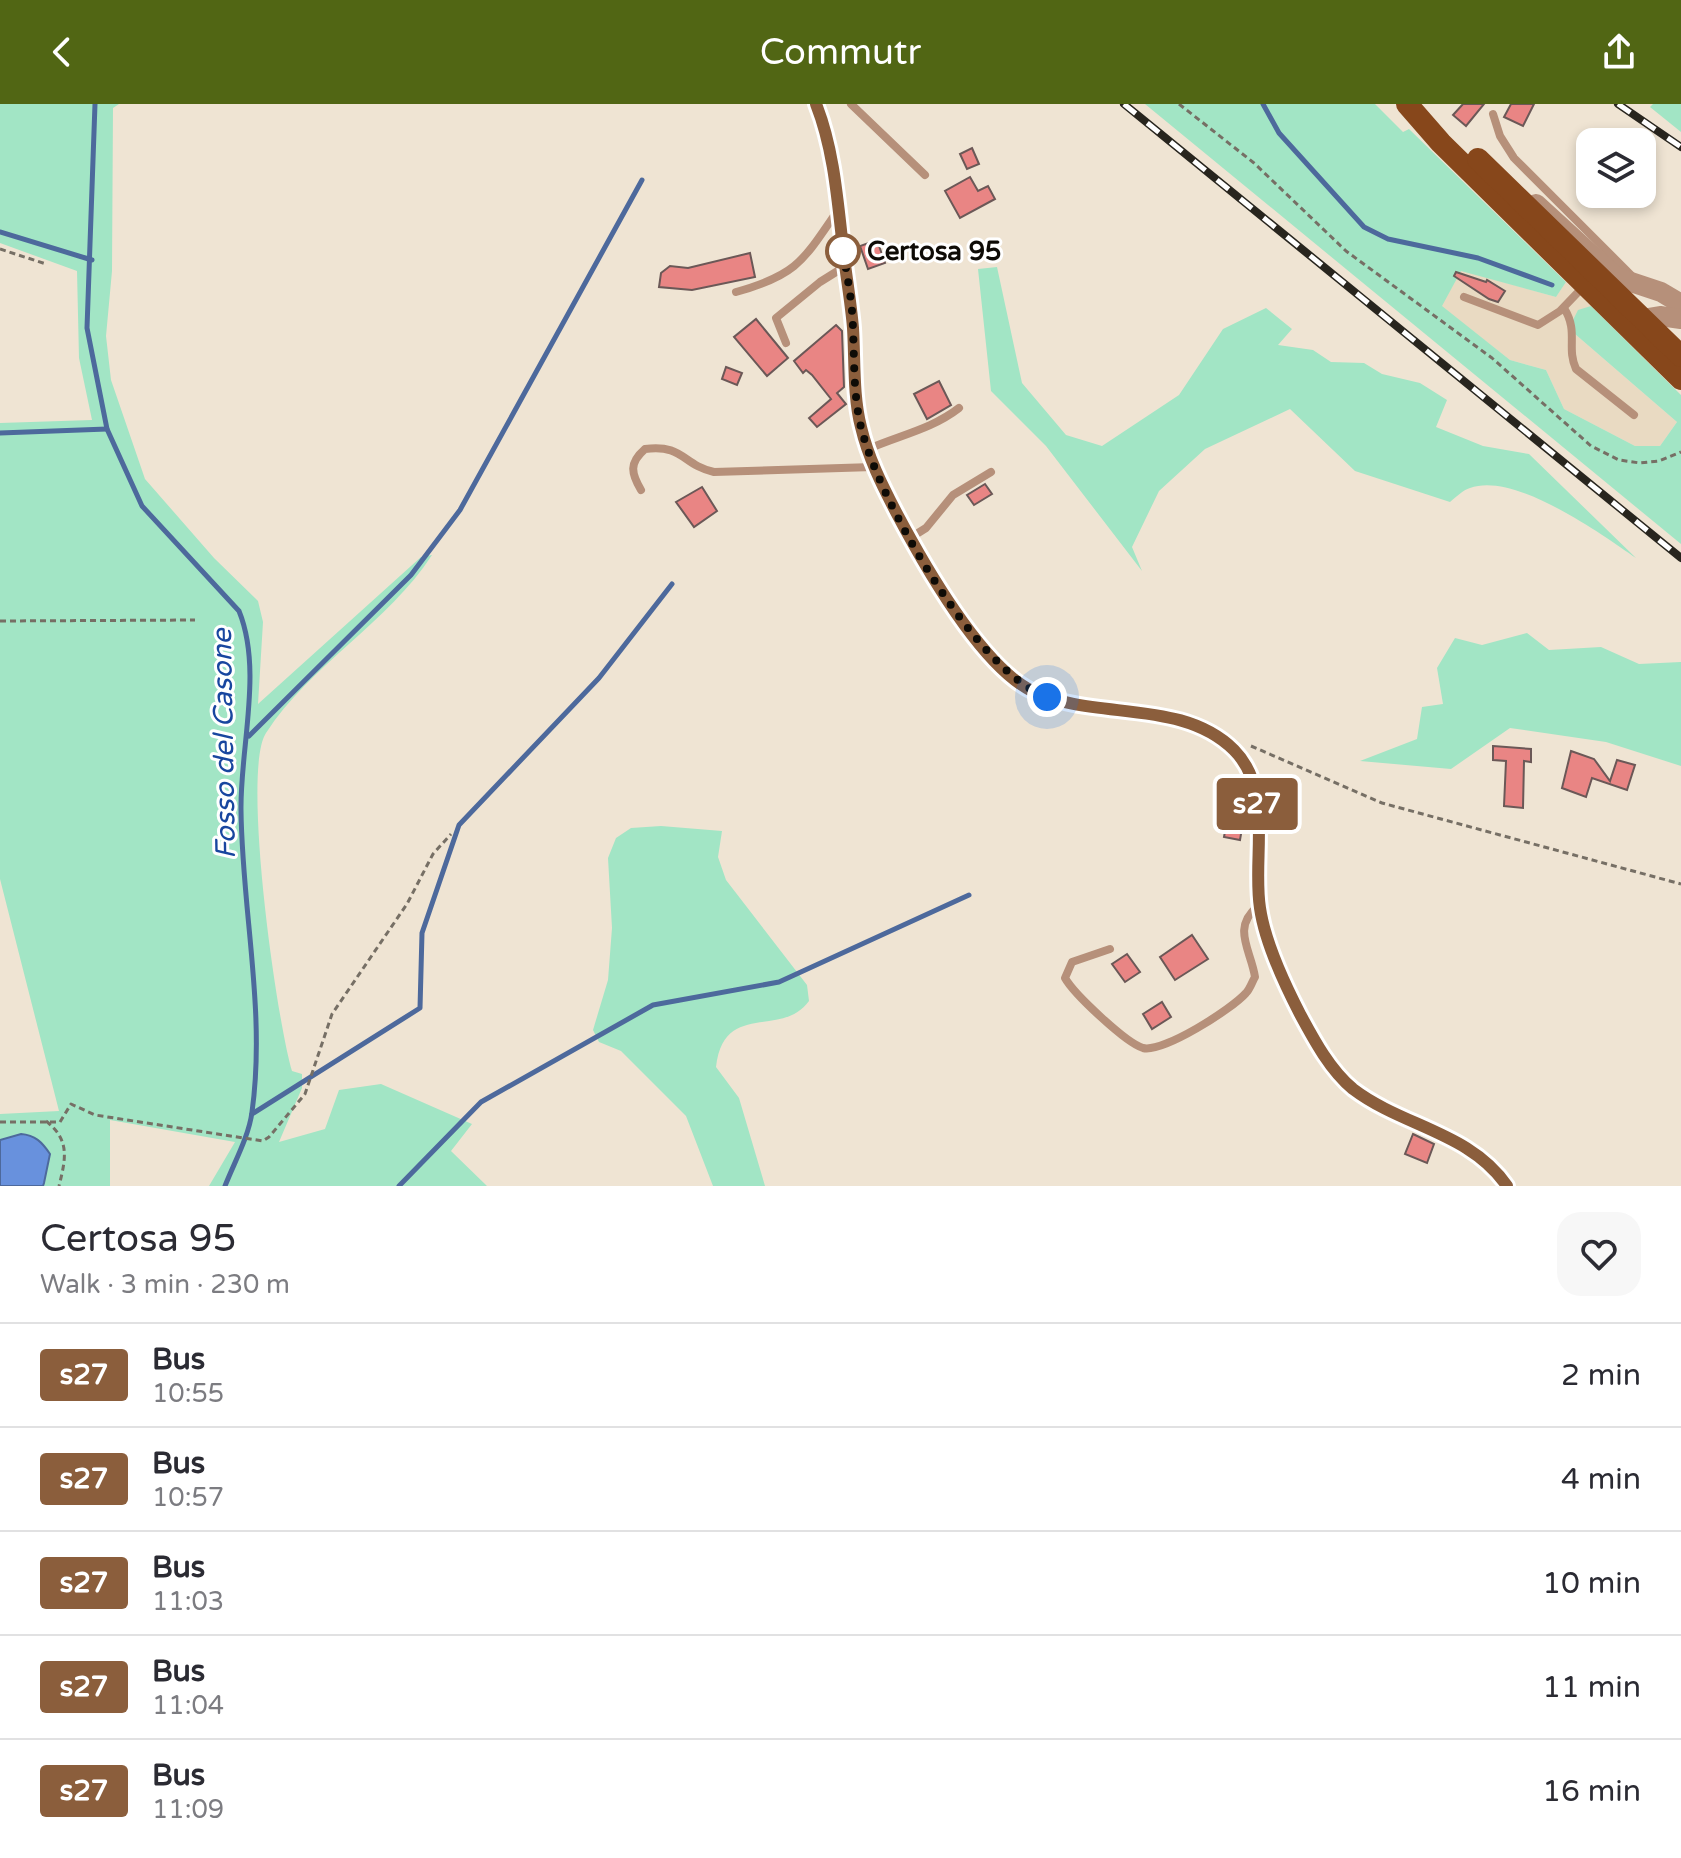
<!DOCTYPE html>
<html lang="en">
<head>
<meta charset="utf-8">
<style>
	:root { --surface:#fff; --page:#f7f7f7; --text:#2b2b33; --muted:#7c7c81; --line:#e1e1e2; --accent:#516614 }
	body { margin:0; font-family:"Varela Round",sans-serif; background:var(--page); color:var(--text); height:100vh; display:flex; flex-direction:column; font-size:30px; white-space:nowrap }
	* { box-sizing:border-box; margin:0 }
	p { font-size:26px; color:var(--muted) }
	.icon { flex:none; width:44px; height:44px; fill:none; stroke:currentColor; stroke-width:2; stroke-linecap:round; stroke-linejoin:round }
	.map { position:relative; height:1082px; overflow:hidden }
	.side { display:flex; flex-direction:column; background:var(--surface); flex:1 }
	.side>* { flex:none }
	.badge { padding:0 16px; border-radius:6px; font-size:28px; line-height:52px }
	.controls { position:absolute; left:1576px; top:24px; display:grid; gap:16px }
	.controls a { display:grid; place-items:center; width:80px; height:80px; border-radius:16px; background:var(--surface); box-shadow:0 4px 12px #0003; font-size:40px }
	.you { position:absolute; width:40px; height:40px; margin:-20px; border:6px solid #fff; border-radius:50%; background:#1a73e8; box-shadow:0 0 0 12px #1a73e833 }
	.map>.badge { position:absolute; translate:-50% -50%; box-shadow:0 0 0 4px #fff }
	.round { display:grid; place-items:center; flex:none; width:84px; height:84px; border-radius:24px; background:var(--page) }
	.overview { display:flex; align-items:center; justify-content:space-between; height:136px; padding:0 40px }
	h1 { font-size:38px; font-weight:600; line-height:60px }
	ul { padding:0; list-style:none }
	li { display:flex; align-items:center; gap:24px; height:104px; padding:0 40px; border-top:2px solid var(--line) }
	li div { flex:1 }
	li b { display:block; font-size:30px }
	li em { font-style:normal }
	li .badge { min-width:88px; font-weight:700; text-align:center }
	header { display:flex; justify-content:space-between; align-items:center; height:104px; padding:0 40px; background:var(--accent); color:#fff; font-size:36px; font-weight:600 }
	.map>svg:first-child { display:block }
</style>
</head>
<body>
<header><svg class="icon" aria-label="back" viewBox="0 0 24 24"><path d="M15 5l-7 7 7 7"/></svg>Commutr<svg class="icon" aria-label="share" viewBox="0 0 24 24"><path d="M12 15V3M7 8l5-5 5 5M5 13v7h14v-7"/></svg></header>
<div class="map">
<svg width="1681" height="1082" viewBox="0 0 1681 1082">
	<rect width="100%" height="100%" fill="#efe4d3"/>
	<!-- built -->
	<polygon fill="#e9dac2" points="1461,166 1556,193 1566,178 1591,202 1576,211 1575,230 1677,318 1660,342 1635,342 1564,305 1546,266 1510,256 1441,202"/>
	<!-- green -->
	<g fill="#a2e5c5">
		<path d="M0,0H119L113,4L112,167L106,232L111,276L145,375L214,454L258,497L263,518L258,600L421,453L432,451C388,519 310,561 266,629C241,667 277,918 292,967L302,970V984L279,1038L325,1025L339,986L381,980L472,1020L451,1047L487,1082H209L235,1038L110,1016V1082H43L49,1050L21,1030L0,1036V1010L59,1007L0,775V319L92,316L79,254L77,167L0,139Z"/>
		<polygon points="1145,0 1375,0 1403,28 1409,25 1566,178 1556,193 1461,167 1442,202 1510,256 1546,266 1564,305 1635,342 1660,342 1677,318 1575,230 1573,216 1578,206 1591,202 1681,291 1681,440"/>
		<polygon points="1653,0 1681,0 1681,28 1650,3"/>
		<path d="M997,163L1022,279L1066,331L1102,342L1179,291L1223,225L1266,204L1292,225L1278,241L1313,246L1331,258L1364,259L1382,270L1420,279L1447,296L1436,323L1483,342L1529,350L1636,454C1601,430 1514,367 1470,384C1463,386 1456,393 1450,398L1355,367L1290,305L1205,345L1159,387L1132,443L1142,467L1046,342L991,287L978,165Z"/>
		<polygon points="1527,529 1549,546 1601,543 1639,560 1681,558 1681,662 1606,638 1510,624 1451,665 1360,657 1417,635 1422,603 1443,600 1437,564 1455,534 1482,541"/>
		<path d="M661,722L722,727L718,753L726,776L807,881L809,897C782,935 724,896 716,963L739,994L765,1082H713L686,1012L621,947L599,938L593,926L608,876L612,824L608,754L616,734L631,724Z"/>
	</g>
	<!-- water -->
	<path fill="#6891dd" stroke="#4d699c" stroke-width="2" d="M21,1030C35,1031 42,1038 50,1050L44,1079L43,1082H0V1036Z"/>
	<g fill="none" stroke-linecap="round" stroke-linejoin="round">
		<!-- stream -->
		<g stroke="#4d699c" stroke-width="5">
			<path d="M95,0L87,224L107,325L142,402L239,507C263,566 240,644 241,706C242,807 266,907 252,1008C249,1032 234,1059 225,1082"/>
			<polyline points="1263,0 1279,29 1364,123 1388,135 1478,154 1552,181"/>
			<polyline points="0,128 92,156"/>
			<polyline points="0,329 107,325"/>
			<polyline points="249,632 411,471 460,406 642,76"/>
			<polyline points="252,1010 420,904 422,829 459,721 599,574 672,480"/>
			<polyline points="399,1082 481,998 653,901 779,878 969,791"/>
		</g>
	</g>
	<!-- building -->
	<g fill="#e98584" stroke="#6b5857" stroke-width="2">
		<polygon points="1463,0 1484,0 1466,22 1453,11"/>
		<polygon points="1511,0 1534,0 1523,22 1504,13"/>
		<polygon points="972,44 979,60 967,65 960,50"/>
		<polygon points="970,73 978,87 988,82 995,95 960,114 945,87"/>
		<polygon points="877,136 885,159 868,165 860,142"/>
		<polygon points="750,149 755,173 692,186 659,183 661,169 670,162 688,164"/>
		<polygon points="1456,168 1486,178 1487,176 1505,187 1498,198 1489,195 1454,172"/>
		<polygon points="756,215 788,254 767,272 734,233"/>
		<polygon points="836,221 842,227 844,283 837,289 846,300 817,323 809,314 831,295 812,271 806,266 803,269 794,257"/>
		<polygon points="726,263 742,269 737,281 722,275"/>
		<polygon points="939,277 951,301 927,315 914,290"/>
		<polygon points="985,380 992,390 974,401 967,391"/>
		<polygon points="702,383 717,407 694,423 676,398"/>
		<polygon points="1493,642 1531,645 1531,658 1524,657 1523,704 1504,702 1506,657 1493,656"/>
		<polygon points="1571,647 1594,655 1610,677 1617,656 1635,661 1627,686 1592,674 1586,693 1562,684"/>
		<polygon points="1227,716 1243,718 1240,736 1224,733"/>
		<polygon points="1192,831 1208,855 1175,876 1160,853"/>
		<polygon points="1127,850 1140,868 1125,878 1112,860"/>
		<polygon points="1162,898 1171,913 1152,925 1143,910"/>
		<polygon points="1413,1030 1434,1040 1427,1059 1405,1050"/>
	</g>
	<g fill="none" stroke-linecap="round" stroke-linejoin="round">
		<!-- path -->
		<g stroke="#766f65" stroke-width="3" stroke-dasharray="6 4" stroke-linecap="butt">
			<polyline points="1179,0 1254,59 1346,147 1492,254 1591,342 1619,356 1640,359 1659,357 1681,348"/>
			<polyline points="0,145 46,160"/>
			<polyline points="0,517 195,516"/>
			<polyline points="1251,642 1382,699 1681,780"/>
			<path d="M46,1017C70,1036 66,1054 59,1082"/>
			<polyline points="0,1018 60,1018 71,1000 95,1011 263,1037 269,1033 305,990 332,910 407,800 433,750 451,730"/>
		</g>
		<!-- service -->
		<g stroke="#b6907a" stroke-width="8">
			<polyline points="851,0 925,71"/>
			<polyline points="1493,10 1500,32 1514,54 1631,171"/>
			<path d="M736,188C797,171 803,157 838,106"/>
			<polyline points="1464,193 1538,221 1560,207 1583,183"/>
			<path d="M1564,204C1579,228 1566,243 1576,265L1634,311"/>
			<polyline points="786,239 776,214 820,178 844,163"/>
			<path d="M868,345C900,331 932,325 959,304"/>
			<path d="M641,386C631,369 629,359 645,345C684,340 682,361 714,368L873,363"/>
			<polyline points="910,434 926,424 953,391 991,368"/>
			<path d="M1110,845L1072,858L1065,874C1074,890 1126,939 1143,944C1163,949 1232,905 1246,889C1250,885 1252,878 1255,873C1251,846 1231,824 1258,802"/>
		</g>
		<!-- minor -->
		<path stroke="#b6907a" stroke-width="16" d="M816,0C835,48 838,103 844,153C846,175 851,196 852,217C855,251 853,289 861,323C868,353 882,381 896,408C923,459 981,562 1032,587C1094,617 1182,594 1234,646C1274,686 1252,755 1260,804C1265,839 1284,879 1300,910C1314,936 1330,966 1353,985C1403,1024 1470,1028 1507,1082"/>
		<!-- tertiary -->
		<g stroke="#b6907a" stroke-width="20">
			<polyline points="1536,100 1616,173 1661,188 1681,200"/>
			<polyline points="1630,217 1660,212 1681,215"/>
		</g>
		<!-- primary -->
		<g stroke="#87471b" stroke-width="22">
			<polyline points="1407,0 1441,39 1681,275"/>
			<polyline points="1478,55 1681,252"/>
		</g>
		<!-- rail casing -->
		<g stroke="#28251e" stroke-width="8">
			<g id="rail">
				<polyline points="1124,0 1681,454"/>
				<polyline points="1618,0 1681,43"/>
			</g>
		</g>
		<!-- rail -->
		<use href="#rail" stroke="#fff" stroke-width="5" stroke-dasharray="15" stroke-linecap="butt"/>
	</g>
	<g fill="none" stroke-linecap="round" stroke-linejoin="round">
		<!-- line casing -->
		<g stroke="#fff" stroke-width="18">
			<path id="line" d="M816,0C835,48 838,103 844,153C847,177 851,200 853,224C855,256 853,292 861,323C868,353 882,381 896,408C923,459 981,562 1032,587C1094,617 1182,594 1234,646C1274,686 1252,754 1260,804C1265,839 1284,879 1300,910C1314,936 1330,966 1353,985C1403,1023 1470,1028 1507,1082"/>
		</g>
		<!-- line -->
		<use href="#line" stroke="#8b5e3c" stroke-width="12"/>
		<!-- walk -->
		<path stroke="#0e0b06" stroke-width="8" stroke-dasharray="0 14.4" d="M843,147L842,134C844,158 850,183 852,207C855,245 852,286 861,323C878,395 976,568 1047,593"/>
	</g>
	<!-- markers -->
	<circle fill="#fff" stroke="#8b5e3c" stroke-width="4" cx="843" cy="147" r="16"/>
	<g text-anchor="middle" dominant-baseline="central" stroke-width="6" stroke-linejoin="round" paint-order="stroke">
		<!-- stop labels -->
		<g font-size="26" font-weight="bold" fill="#0e0b06" stroke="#fff" text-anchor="start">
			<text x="867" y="147">Certosa 95</text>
		</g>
		<!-- water labels -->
		<g font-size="28" font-style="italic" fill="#18469f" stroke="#fff">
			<text transform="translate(224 640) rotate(-91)">Fosso del Casone</text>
		</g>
	</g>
</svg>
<div class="controls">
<a><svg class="icon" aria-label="layers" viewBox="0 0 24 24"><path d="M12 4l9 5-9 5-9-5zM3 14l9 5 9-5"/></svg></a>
</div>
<div class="you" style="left:1047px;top:593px"></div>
<b class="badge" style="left:1257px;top:700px;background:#8b5e3c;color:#fff">s27</b>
</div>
<section class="side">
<div class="overview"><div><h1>Certosa 95</h1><p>Walk · 3 min · 230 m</p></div><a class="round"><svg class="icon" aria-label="heart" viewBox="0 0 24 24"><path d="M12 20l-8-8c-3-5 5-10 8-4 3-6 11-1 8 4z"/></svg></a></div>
<ul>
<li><span class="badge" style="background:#8b5e3c;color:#fff">s27</span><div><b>Bus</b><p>10:55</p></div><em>2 min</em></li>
<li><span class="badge" style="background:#8b5e3c;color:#fff">s27</span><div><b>Bus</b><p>10:57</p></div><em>4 min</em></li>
<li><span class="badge" style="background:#8b5e3c;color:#fff">s27</span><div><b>Bus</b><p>11:03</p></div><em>10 min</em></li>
<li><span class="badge" style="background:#8b5e3c;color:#fff">s27</span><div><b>Bus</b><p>11:04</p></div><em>11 min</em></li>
<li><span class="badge" style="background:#8b5e3c;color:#fff">s27</span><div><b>Bus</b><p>11:09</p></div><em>16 min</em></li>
</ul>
</section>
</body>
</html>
